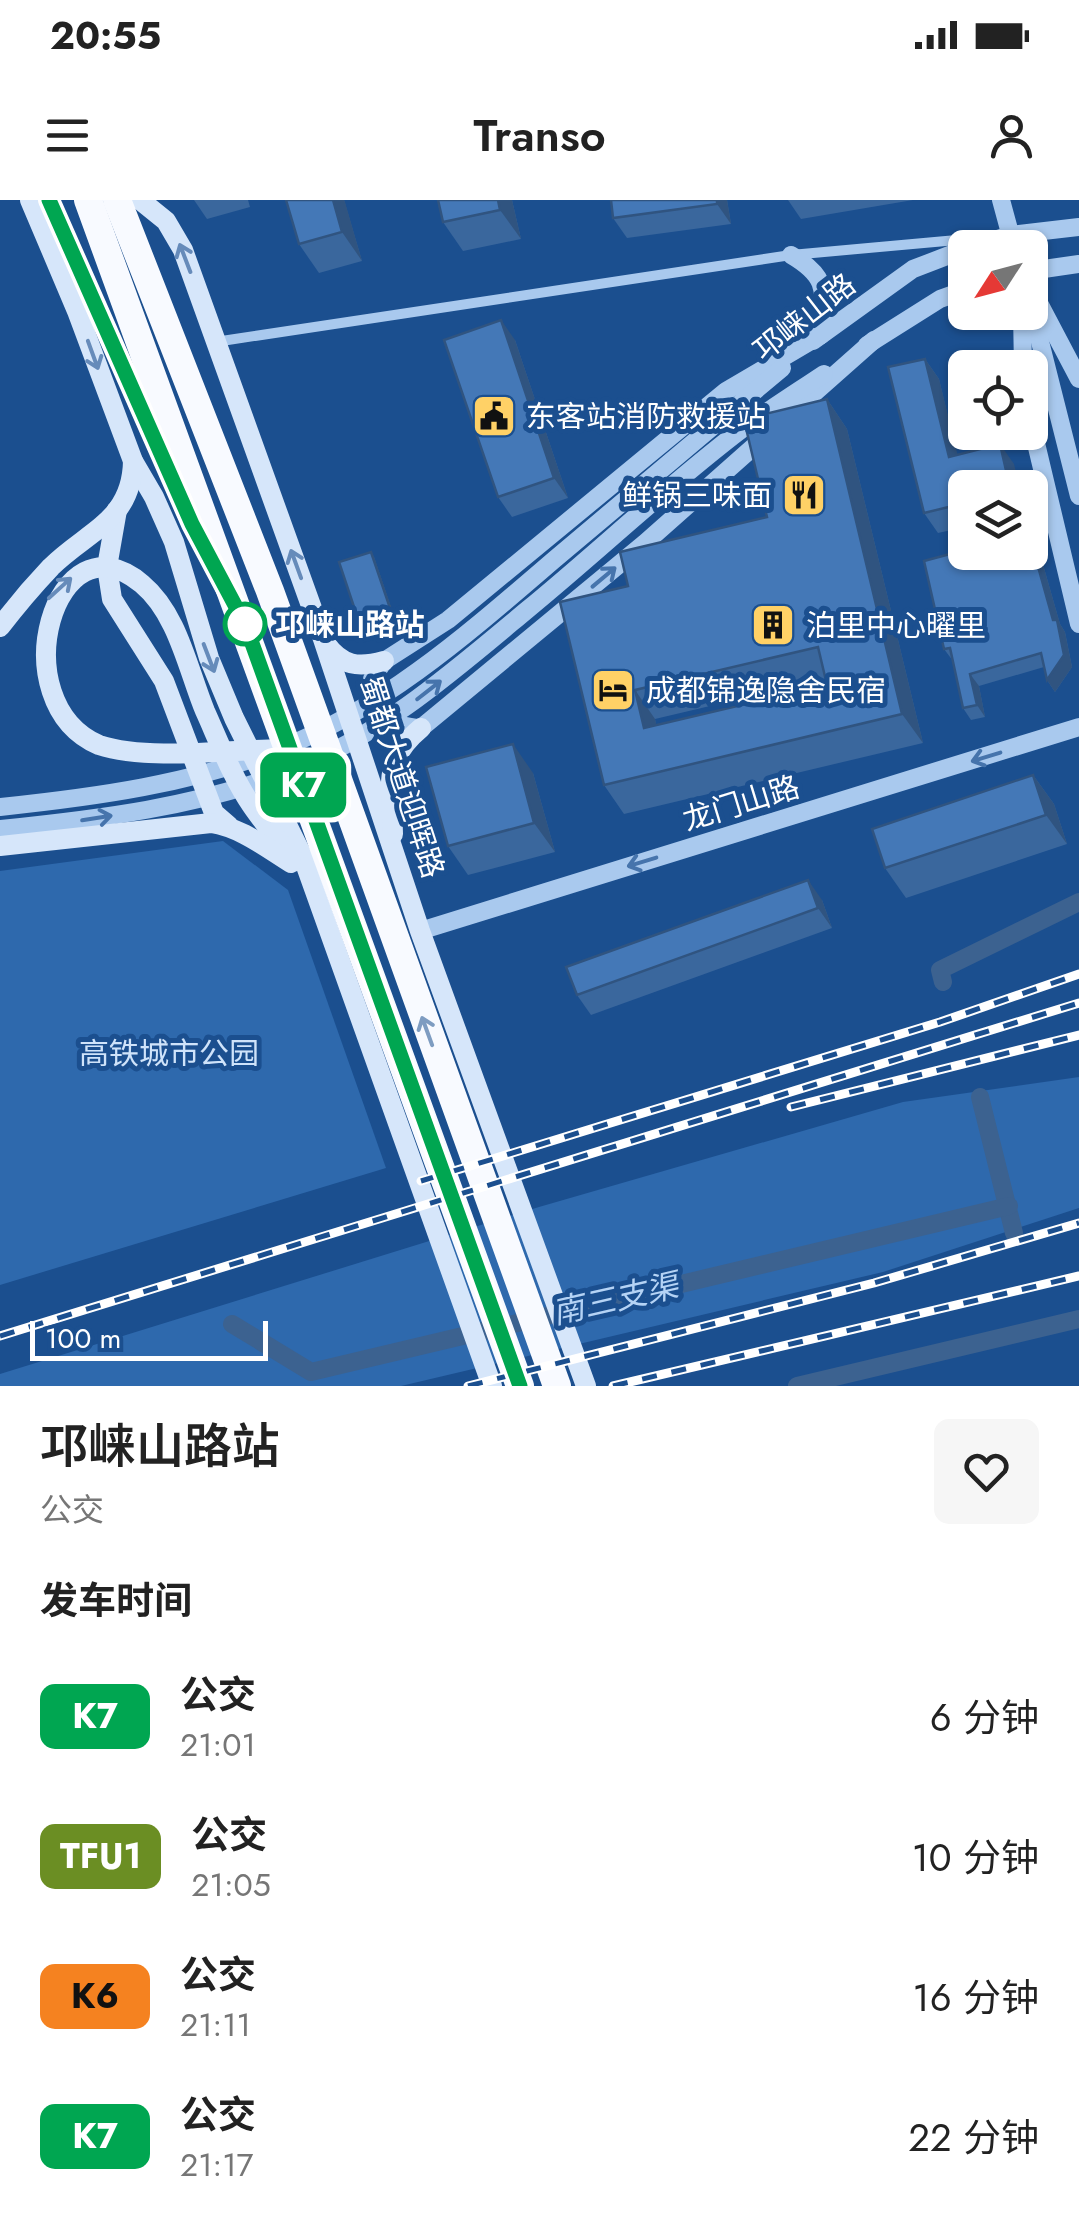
<!DOCTYPE html>
<html lang="zh">
<head>
<meta charset="utf-8">
<style>
	:root { --surface:#fff; --page:#f6f6f6; --text:#222; --muted:#767676 }
	body { margin:0; font-family:Jost,"Noto Sans SC",sans-serif; background:var(--page); color:var(--text); height:100vh; display:flex; flex-direction:column; font-size:38px; white-space:nowrap }
	* { box-sizing:border-box; margin:0 }
	p { font-size:32px; color:var(--muted) }
	.icon { flex:none; width:55px; height:55px; fill:none; stroke:currentColor; stroke-width:2; stroke-linecap:round; stroke-linejoin:round }
	.map { position:relative; height:1186px; overflow:hidden }
	.side { display:flex; flex-direction:column; background:var(--surface); flex:1 }
	.side>* { flex:none }
	.badge { padding:0 20px; border-radius:15px; font-size:35px; line-height:65px }
	.needle { width:65px; rotate:234deg }
	.controls { position:absolute; left:948px; top:30px; display:grid; gap:20px }
	.controls a { display:grid; place-items:center; width:100px; height:100px; border-radius:15px; background:var(--surface); box-shadow:0 2px 8px #0004; font-size:50px }
	.scale { position:absolute; left:30px; bottom:25px; width:238px; box-sizing:border-box; padding-left:10px; border:5px solid #fff; border-top:0; font-size:28px; line-height:35px; white-space:nowrap; color:#fff; -webkit-text-stroke:8px #1b4f8f; paint-order:stroke }
	.map>.badge { position:absolute; translate:-50% -50%; box-shadow:0 0 0 5px #fff }
	h2 { padding:0 40px; font-size:38px; line-height:90px }
	.round { display:grid; place-items:center; flex:none; width:105px; height:105px; border-radius:15px; background:var(--page) }
	.summary { display:flex; align-items:center; justify-content:space-between; height:170px; padding:0 40px }
	h1 { font-size:48px; font-weight:600; line-height:75px }
	ul { padding:0; list-style:none }
	li { display:flex; align-items:center; gap:30px; height:140px; padding:0 40px }
	li div { flex:1 }
	li b { display:block; font-size:38px }
	li em { font-style:normal }
	li .badge { min-width:110px; font-weight:700; text-align:center }
	.status { display:flex; justify-content:space-between; align-items:center; height:70px; padding:0 50px; background:var(--surface); direction:ltr }
	.status svg { height:28px; fill:currentColor }
	header { display:flex; justify-content:space-between; align-items:center; height:130px; padding:0 40px; background:var(--surface); font-size:45px; font-weight:600 }
	.map>svg:first-child { display:block }
</style>
</head>
<body>
<div class="status"><b>20:55</b><svg viewBox="0 0 49 12"><path d="M0 12V9h3v3zM5 12V6h3v6zM10 12V3h3v9zM15 12V0h3v12zM26 1h20v11H26zM47 4h2v5h-2z"/></svg></div>
<header><svg class="icon" aria-label="menu" viewBox="0 0 24 24"><path d="M4 6h16M4 12h16M4 18h16"/></svg>Transo<svg class="icon" aria-label="person" viewBox="0 0 24 24"><circle cx="12" cy="8" r="4"/><path d="M4 21q1-7 8-7t8 7"/></svg></header>
<div class="map">
<svg width="1079" height="1186" viewBox="0 0 1079 1186">
	<rect width="100%" height="100%" fill="#1b4f8f"/>
	<!-- green -->
	<g fill="#2e69ad">
		<polygon points="223,641 288,690 386,968 0,1085 0,671"/>
		<polygon points="1079,877 1079,1008 883,1072 401,1186 0,1186 0,1174 539,1007 903,902"/>
	</g>
	<g fill="none" stroke-linecap="round" stroke-linejoin="round">
		<!-- canal -->
		<g stroke="#3c6290" stroke-width="18">
			<polyline points="943,782 940,770 1079,702"/>
			<polyline points="980,897 1014,1033"/>
			<polyline points="232,1124 311,1172 1009,1006"/>
			<polyline points="797,1186 1079,1119"/>
		</g>
		<!-- minor -->
		<polyline stroke="#a9c9ee" stroke-width="10" points="215,142 791,55 979,38"/>
		<!-- tertiary -->
		<g stroke="#a9c9ee" stroke-width="18">
			<polyline points="1001,0 1014,48"/>
			<polyline points="969,48 1010,35 1079,27"/>
			<path d="M791,55C832,79 823,94 821,135"/>
			<polyline points="1030,71 1079,64"/>
			<polyline points="1030,86 1079,179"/>
			<polyline points="1030,102 1079,296"/>
			<polyline points="1022,112 1023,168"/>
			<path d="M821,135L726,191L448,420L384,461L372,479C380,511 386,527 421,528L645,343L874,140"/>
			<polyline points="813,141 913,69 965,49"/>
			<polyline points="867,145 940,99 965,90"/>
			<polyline points="1030,218 1079,424"/>
			<path d="M0,607C95,597 192,584 282,548C386,507 471,431 555,359C631,295 706,232 782,168"/>
			<path d="M0,629C98,619 197,607 290,571C380,536 454,471 527,410C599,351 668,285 742,229C769,210 797,192 824,174"/>
			<polyline points="420,731 1079,527"/>
		</g>
		<!-- secondary -->
		<g stroke="#d6e6fa" stroke-width="20">
			<polyline points="30,0 77,111 133,261 154,297 174,342 209,458 234,518 302,655 492,1186"/>
			<polyline points="140,0 166,21 183,50 323,439 420,731 586,1186"/>
			<polyline points="117,310 107,367 112,399 164,481 214,613 229,626"/>
			<path d="M0,427C16,406 33,386 51,367C87,331 132,321 133,261"/>
			<path d="M326,444C342,466 358,468 384,461"/>
			<path d="M280,549C227,550 148,561 99,545C0,502 55,310 142,384C178,414 188,470 205,511C219,542 233,579 252,606C265,625 280,642 294,660"/>
			<path d="M393,634C392,586 381,561 421,528"/>
			<path d="M0,646L211,623C242,628 265,647 291,663"/>
		</g>
		<!-- trunk -->
		<g stroke="#f8faff" stroke-width="28">
			<polyline points="88,0 520,1186"/>
			<polyline points="117,0 270,391 557,1186"/>
		</g>
		<!-- rail casing -->
		<g stroke="#fff" stroke-width="9">
			<g id="rail">
				<polyline points="791,907 1079,835"/>
				<polyline points="421,981 940,822 1079,774"/>
				<polyline points="0,1136 1079,803"/>
				<polyline points="468,1186 874,1083 1079,1023"/>
				<polyline points="613,1186 1079,1076"/>
			</g>
		</g>
		<!-- rail -->
		<use href="#rail" stroke="#1b4f8f" stroke-width="5" stroke-dasharray="15" stroke-linecap="butt"/>
	</g>
	<!-- wall -->
	<g fill="#3a679d" fill-rule="evenodd">
		<polygon points="194,0 248,0 250,7 207,19"/>
		<polygon points="286,0 344,0 362,61 319,73 299,44"/>
		<polygon points="512,0 521,39 463,51 443,22"/>
		<polygon points="727,0 731,24 627,38 613,18"/>
		<polygon points="788,0 913,0 801,19"/>
		<polygon points="515,140 568,298 512,317 498,297"/>
		<polygon points="925,159 939,179 957,255 1014,264 965,288 965,327 938,333 924,313"/>
		<path d="M827,199L847,229L923,543L624,614L604,585L628,386L767,317ZM825,479L827,485L656,525L655,519Z"/>
		<polygon points="1038,347 1060,424 1065,432 1072,467 1055,492 1047,480 1044,467 979,486 985,517 971,520 963,508 953,461 944,449"/>
		<polygon points="371,352 374,357 395,419 364,430 360,425"/>
		<polygon points="533,573 555,652 468,675 448,646"/>
		<polygon points="1033,575 1054,604 1067,644 906,698 885,668"/>
		<polygon points="822,700 832,728 591,815 577,795"/>
	</g>
	<!-- shaded-wall -->
	<g fill="#305480">
		<polygon points="333,0 344,0 345,2 362,61 342,32"/>
		<polygon points="498,0 512,0 521,39 500,10"/>
		<polygon points="717,0 727,0 731,24 717,4"/>
		<polygon points="501,120 515,140 568,298 554,278"/>
		<polygon points="925,159 939,179 963,277 949,257"/>
		<polygon points="827,199 847,229 923,543 902,514"/>
		<polygon points="1000,244 1014,264 1020,288 1010,288"/>
		<polygon points="1030,336 1038,347 1060,424 1065,432 1072,467 1055,492 1047,480 1053,420"/>
		<polygon points="371,352 374,357 395,419 392,414"/>
		<polygon points="970,474 979,486 985,517 977,505"/>
		<polygon points="635,490 655,519 664,557 644,528"/>
		<polygon points="513,544 533,573 555,652 534,623"/>
		<polygon points="1033,575 1054,604 1067,644 1046,615"/>
		<polygon points="808,680 822,700 832,728 818,708"/>
	</g>
	<!-- building -->
	<g fill="#4478b7" stroke="#305480" stroke-width="2.5" fill-rule="evenodd">
		<polygon points="286,0 333,0 342,32 299,44"/>
		<polygon points="438,0 498,0 500,10 443,22"/>
		<polygon points="611,0 717,0 717,4 613,18"/>
		<polygon points="501,120 554,278 498,297 444,140"/>
		<polygon points="925,159 949,257 1000,244 1010,288 965,288 965,303 924,313 888,167"/>
		<path d="M827,199L902,514L604,585L560,402L628,386L620,352L767,317L745,224L753,217ZM818,447L827,485L644,528L635,490Z"/>
		<polygon points="1030,338 1053,420 1057,420 1064,455 1047,480 1041,453 970,474 977,505 963,508 950,448 944,449 924,361 965,350 965,352 1030,352"/>
		<polygon points="371,352 392,414 360,425 339,362"/>
		<polygon points="513,544 534,623 448,646 426,567"/>
		<polygon points="1033,575 1046,615 885,668 872,629"/>
		<polygon points="808,680 818,708 577,795 566,767"/>
	</g>
	<!-- one-way arrows -->
	<defs><path id="oneway-shaft" d="M-6 0H5M1.5-3L5.5 0L1.5 3" fill="none" stroke-width="1.6" stroke-linecap="round" stroke-linejoin="round" transform="scale(2.5)"/></defs>
	<g stroke="#668bba">
		<use href="#oneway-shaft" transform="translate(185 58) rotate(-111)"/>
		<use href="#oneway-shaft" transform="translate(93 155) rotate(70)"/>
		<use href="#oneway-shaft" transform="translate(296 364) rotate(-110)"/>
		<use href="#oneway-shaft" transform="translate(60 388) rotate(-42)"/>
		<use href="#oneway-shaft" transform="translate(209 458) rotate(69)"/>
	</g>
	<g stroke="#4674ac">
		<use href="#oneway-shaft" transform="translate(604 377) rotate(-40)"/>
		<use href="#oneway-shaft" transform="translate(429 490) rotate(-38)"/>
		<use href="#oneway-shaft" transform="translate(986 557) rotate(163)"/>
		<use href="#oneway-shaft" transform="translate(97 618) rotate(-9)"/>
		<use href="#oneway-shaft" transform="translate(642 662) rotate(163)"/>
	</g>
	<use stroke="#7e9cc1" href="#oneway-shaft" transform="translate(427 831) rotate(-110)"/>
	<g fill="none" stroke-linecap="round" stroke-linejoin="round">
		<!-- line casing -->
		<g stroke="#fff" stroke-width="22">
			<polyline id="line" points="49,0 192,324 245,424 520,1186"/>
		</g>
		<!-- line -->
		<use href="#line" stroke="#00a651" stroke-width="15"/>
	</g>
	<!-- icons -->
	<defs>
		<g id="civic-square" transform="scale(2.25)"><rect x="-9" y="-9" width="18" height="18" rx="4" fill="#ffd166" stroke="#1b4f8f"/><path d="M-.6-6.5H3V-4.5H.6V-3L4-1V1h2V6H-6V1h2V-1L-.6-3ZM-1.2 2.5V6h2.4V2.5Z" fill="#111"/></g>
		<g id="restaurant-square" transform="scale(2.25)"><rect x="-9" y="-9" width="18" height="18" rx="4" fill="#ffd166" stroke="#1b4f8f"/><path d="M-5-6h1v4h1v-4h1v4h1v-4h1v5L-1.5 .5V6h-2V.5L-5-1ZM5-6V6H3V1.5H1.5Q1.5-4 5-6Z" fill="#111"/></g>
		<g id="building-square" transform="scale(2.25)"><rect x="-9" y="-9" width="18" height="18" rx="4" fill="#ffd166" stroke="#1b4f8f"/><path d="M-4-6H4V6H1V3H-1V6H-4ZM-2.5-4.3h1.7v1.8h-1.7ZM.8-4.3h1.7v1.8H.8ZM-2.5-1h1.7V.8h-1.7ZM.8-1h1.7V.8H.8Z" fill="#111"/></g>
		<g id="hotel-square" transform="scale(2.25)"><rect x="-9" y="-9" width="18" height="18" rx="4" fill="#ffd166" stroke="#1b4f8f"/><path d="M-6-4.5h1.5V1H6V5H4.5V3h-9V5H-6ZM-4 0a1.8 1.8 0 1 1 3.6 0ZM.5 0V-2.5h3Q6-2.5 6 0Z" fill="#111"/></g>
	</defs>
	<g fill-rule="evenodd">
		<use href="#civic-square" x="494" y="216"/>
		<use href="#restaurant-square" x="804" y="295"/>
		<use href="#building-square" x="773" y="425"/>
		<use href="#hotel-square" x="613" y="490"/>
	</g>
	<!-- markers -->
	<circle fill="#fff" stroke="#00a651" stroke-width="5" cx="245" cy="424" r="20"/>
	<g text-anchor="middle" dominant-baseline="central" stroke-width="10" stroke-linejoin="round" paint-order="stroke">
		<!-- street labels -->
		<g font-size="30" fill="#fff" stroke="#1b4f8f">
			<text transform="translate(804 117) rotate(-38)">邛崃山路</text>
			<text transform="translate(402 577) rotate(72)">蜀都大道迎晖路</text>
			<text transform="translate(741 603) rotate(-17)">龙门山路</text>
		</g>
		<!-- poi labels -->
		<g font-size="30" fill="#fff" stroke="#1b4f8f" text-anchor="start">
			<text x="526" y="216">东客站消防救援站</text>
			<text x="772" y="295" text-anchor="end">鲜锅三味面</text>
			<text x="806" y="425">泊里中心曜里</text>
			<text x="646" y="490">成都锦逸隐舍民宿</text>
		</g>
		<!-- stop labels -->
		<g font-size="30" font-weight="bold" fill="#fff" stroke="#1b4f8f" text-anchor="start">
			<text x="275" y="424">邛崃山路站</text>
		</g>
		<!-- park labels -->
		<g font-size="30" fill="#cfe3fa" stroke="#1b4f8f">
			<text x="169" y="853">高铁城市公园</text>
		</g>
		<!-- water labels -->
		<g font-size="32" font-style="italic" fill="#b5d3f5" stroke="#1b4f8f">
			<text transform="translate(615 1099) rotate(-13)">南三支渠</text>
		</g>
	</g>
</svg>
<div class="controls">
<a><svg class="needle" viewBox="-14 -14 28 28"><path d="M0-13l5 13h-10z" fill="#e53935"/><path d="M0 13l5-13h-10z" fill="#767676"/></svg></a>
<a><svg class="icon" aria-label="locate" viewBox="0 0 24 24"><circle cx="12" cy="12" r="6"/><path d="M12 2v4M12 18v4M2 12h4M18 12h4"/></svg></a>
<a><svg class="icon" aria-label="layers" viewBox="0 0 24 24"><path d="M12 4l9 5-9 5-9-5zM3 14l9 5 9-5"/></svg></a>
</div>
<div class="scale">100 m</div>
<b class="badge" style="left:303px;top:585px;background:#00a651;color:#fff">K7</b>
</div>
<section class="side">
<div class="summary"><div><h1>邛崃山路站</h1><p>公交</p></div><a class="round"><svg class="icon" aria-label="heart" viewBox="0 0 24 24"><path d="M12 20l-8-8c-3-5 5-10 8-4 3-6 11-1 8 4z"/></svg></a></div>
<h2>发车时间</h2>
<ul>
<li><span class="badge" style="background:#00a651;color:#fff">K7</span><div><b>公交</b><p>21:01</p></div><em>6 分钟</em></li>
<li><span class="badge" style="background:#6b8e23;color:#fff">TFU1</span><div><b>公交</b><p>21:05</p></div><em>10 分钟</em></li>
<li><span class="badge" style="background:#f58220;color:#111">K6</span><div><b>公交</b><p>21:11</p></div><em>16 分钟</em></li>
<li><span class="badge" style="background:#00a651;color:#fff">K7</span><div><b>公交</b><p>21:17</p></div><em>22 分钟</em></li>
</ul>
</section>
</body>
</html>
